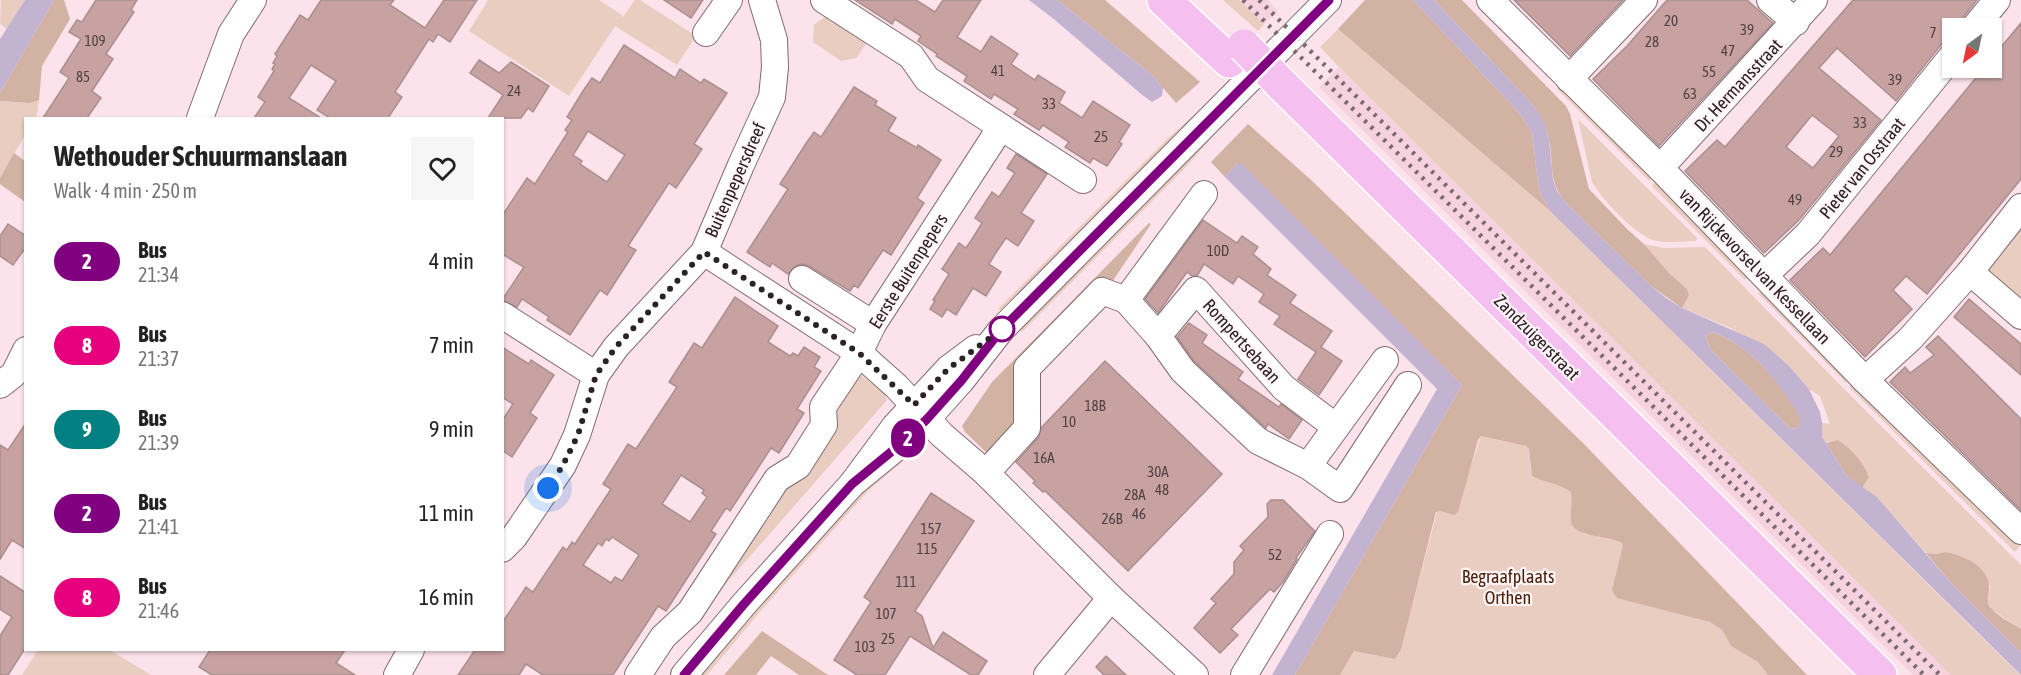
<!DOCTYPE html>
<html lang="en">
<head>
<meta charset="utf-8">
<style>
	:root { --surface:#fff; --page:#f6f6f6; --text:#222; --muted:#767676 }
	body { margin:0; font-family:"Asap Condensed",sans-serif; background:var(--page); color:var(--text); height:100vh; display:flex; flex-direction:column; font-size:22px; white-space:nowrap }
	* { box-sizing:border-box; margin:0 }
	p { font-size:20px; color:var(--muted) }
	.icon { flex:none; width:33px; height:33px; fill:none; stroke:currentColor; stroke-width:2; stroke-linecap:round; stroke-linejoin:round }
	.map { position:relative; flex:1; overflow:hidden }
	.panel { position:absolute; left:24px; top:117px; width:480px; height:534px; display:flex; flex-direction:column; background:var(--surface); border-radius:0px; box-shadow:0 2px 4px #0004 }
	.panel>* { flex:none }
	.badge { padding:0 12px; border-radius:20px; font-size:21px; line-height:39px }
	.needle { width:39px; rotate:213deg }
	.tools { position:absolute; left:1942px; top:18px; display:grid; gap:12px }
	.tools a { display:grid; place-items:center; width:60px; height:60px; border-radius:0px; background:var(--surface); box-shadow:0 2px 4px #0004; font-size:30px }
	.you { position:absolute; width:30px; height:30px; margin:-15px; border:4px solid #fff; border-radius:50%; background:#1a73e8; box-shadow:0 0 0 9px #1a73e833 }
	.map>.badge { position:absolute; translate:-50% -50%; box-shadow:0 0 0 3px #fff }
	.round { display:grid; place-items:center; flex:none; width:63px; height:63px; border-radius:0px; background:var(--page) }
	.summary { display:flex; align-items:center; justify-content:space-between; height:102px; padding:0 30px }
	h1 { font-size:28px; font-weight:700; line-height:45px }
	ul { padding:0; list-style:none }
	li { display:flex; align-items:center; gap:18px; height:84px; padding:0 30px }
	li div { flex:1 }
	li b { display:block; font-size:22px }
	li em { font-style:normal }
	li .badge { min-width:66px; font-weight:700; text-align:center }
	.map>svg:first-child { display:block }
</style>
</head>
<body>
<div class="map">
<svg width="2021" height="675" viewBox="0 0 2021 675">
	<rect width="100%" height="100%" fill="#fce2ea"/>
	<!-- built -->
	<g fill="#f5d2de">
		<polygon points="1239,0 1268,0 1278,11 1264,24"/>
		<polygon points="1339,67 1951,675 1913,675 1319,87"/>
	</g>
	<!-- green -->
	<g fill="#e9cdc0">
		<polygon points="1,0 25,0 7,29 0,24"/>
		<polygon points="488,0 599,0 622,15 622,18 635,0 640,0 696,36 677,65 615,26 569,96 469,31"/>
		<polygon points="1223,0 1239,0 1264,24 1258,31"/>
		<polygon points="829,14 869,40 856,58 841,61 813,42 814,25"/>
		<polygon points="1338,29 1550,211 2020,675 1951,675 1339,67 1320,47"/>
		<polygon points="1563,83 1655,175 1649,181 1557,89"/>
		<polygon points="1225,87 1004,313 998,309 1165,141"/>
		<polygon points="39,100 36,118 26,118 25,135 0,178 0,101 29,103"/>
		<polygon points="1241,103 1186,167 1022,332 1018,327"/>
		<path d="M1578,119L1697,238L1696,241C1682,241 1666,244 1653,240C1633,233 1603,200 1592,182Z"/>
		<polygon points="1658,179 1751,274 1745,280 1652,186"/>
		<polygon points="2021,225 2021,309 1981,274"/>
		<path d="M1644,244L1664,248L1705,247L1843,388L2021,565V629L1991,609L1988,601L1990,586L1945,552L1937,554L1926,553L1877,497L1862,488L1869,477C1863,462 1852,449 1838,440L1826,443L1821,437L1822,423L1830,424L1820,396L1809,389L1789,366L1731,328L1682,308L1689,295L1687,289L1669,273Z"/>
		<polygon points="1764,287 1852,378 1846,383 1758,293"/>
		<polygon points="850,367 883,392 887,400 646,675 744,536"/>
		<polygon points="1855,381 1962,490 2021,545 2015,552 1849,387"/>
		<polygon points="1481,436 1525,446 1529,449 1531,472 1541,480 1563,486 1571,492 1584,534 1615,539 1622,543 1695,618 1710,622 1722,630 1731,646 1758,662 1768,675 1340,675 1354,651 1395,659 1401,650 1437,512 1440,511 1454,515"/>
		<polygon points="904,450 909,456 869,490 758,614 707,675 697,675 865,485"/>
		<polygon points="38,650 110,650 151,675 22,675"/>
	</g>
	<!-- forest -->
	<g fill="#d2b2a2">
		<polygon points="54,0 64,0 70,19 42,66 39,100 30,103 0,101 0,93"/>
		<polygon points="1057,0 1105,0 1200,82 1176,103 1152,75"/>
		<polygon points="1365,0 1413,0 1521,115 1532,133 1538,183 1541,195 1550,211 1338,29"/>
		<path d="M1434,0H1462L1566,106L1570,114L1589,189L1628,230L1644,244L1669,273L1687,289L1689,295L1682,308L1651,286L1565,202C1548,180 1554,164 1549,139C1547,126 1540,116 1533,105Z"/>
		<path d="M1248,124L1310,179L1583,443L1807,675H1768L1758,662L1731,646L1722,630L1710,622L1617,598L1612,590L1623,546L1622,543C1609,535 1573,538 1571,521C1570,511 1573,501 1571,492C1559,483 1545,483 1532,476L1529,449L1526,446L1481,436L1478,440L1458,512L1454,515L1440,511L1436,512L1401,650L1395,659L1354,651L1340,675H1295L1462,385L1237,163L1225,177L1211,162Z"/>
		<polygon points="14,153 25,161 25,202 0,184 0,178"/>
		<polygon points="1149,223 1151,224 1112,282 1017,368 1020,417 989,455 965,432 962,426 992,382"/>
		<path d="M1712,332C1756,349 1776,380 1802,418L1798,428L1791,429L1711,350L1705,336Z"/>
		<path d="M1838,440C1852,449 1863,462 1869,477L1862,488L1847,476L1826,443Z"/>
		<path d="M1945,552C1963,555 1990,567 1989,588C1989,595 1986,601 1990,607C1997,616 2012,623 2021,629V653L1952,584L1926,553L1937,554Z"/>
		<polygon points="762,631 828,675 799,675 771,656 756,675 724,675"/>
	</g>
	<!-- water -->
	<g fill="#c2b4d1" fill-rule="evenodd">
		<polygon points="25,0 54,0 0,93 0,39"/>
		<polygon points="1029,0 1057,0 1152,75 1163,88 1162,96 1152,102 1141,94 1055,20"/>
		<path d="M1413,0H1434L1533,105L1545,123L1549,139L1553,179L1557,191L1565,202L1651,286L1666,298L1682,308L1764,344L1789,366L1809,389L1820,412L1822,423V437L1847,476L1877,497L1952,584L2021,653V675L1550,211L1541,195L1538,183L1532,133L1521,115ZM1712,332C1756,349 1776,380 1801,418L1798,428L1791,429L1711,350L1705,336Z"/>
		<polygon points="1237,163 1241,163 1462,385 1295,675 1272,675 1437,389 1225,177"/>
	</g>
	<!-- building -->
	<g fill="#c7a2a0" stroke="#a98f8e" stroke-width="1.5" fill-rule="evenodd">
		<polygon points="96,0 137,0 131,10 134,12 106,54 113,59 92,91 101,98 87,118 43,118 69,78 60,72 81,39 69,32 77,20 82,22"/>
		<polygon points="321,0 394,0 390,5 425,28 444,0 477,0 450,42 438,34 433,42 429,39 395,92 402,97 388,118 330,118 317,110 336,81 311,65 289,98 321,118 254,118 265,102 258,97 274,71 272,69 275,64 273,63 277,56 275,54 300,15 308,20"/>
		<polygon points="664,0 703,0 691,18"/>
		<polygon points="855,0 916,0 935,12 943,0 981,0 957,37 981,52 991,36 1018,54 1011,64 1035,80 1038,75 1065,92 1059,103 1082,118 1093,101 1130,125 1119,142 1122,144 1107,166 1093,158 1090,163 1065,147 1069,142 1043,125 1039,130 1014,114 1018,109 994,94 991,99 964,81 967,76 936,56 937,54 918,41 921,36 895,19 892,24"/>
		<polygon points="1514,0 1623,0 1570,56"/>
		<polygon points="1667,0 1747,0 1773,23 1659,146 1593,79 1627,46"/>
		<path d="M1853,0H1977L1896,101L1837,48L1819,68L1881,120L1799,220L1764,253L1685,171L1717,140L1725,147ZM1812,115L1839,136L1813,168L1786,147Z"/>
		<polygon points="2021,23 2021,179 1927,294 1906,276 1893,290 1912,309 1865,357 1790,280 1823,248 1830,255 1984,68 1992,68 1992,58"/>
		<path d="M624,45L675,78L680,69L701,83L704,79L727,93L694,144L702,149L676,188L669,183L628,246L636,250L627,264L607,295L600,290L570,335L547,320L549,317L522,299L517,307L502,300L524,267L502,254V216L527,178L535,184L568,132L565,130L572,120L567,117L583,91L592,78L600,83ZM588,131L625,155L607,182L580,164L582,161L573,155Z"/>
		<polygon points="479,60 499,73 511,62 549,86 533,112 528,108 521,118 488,118 503,95 470,73"/>
		<polygon points="854,87 877,101 875,105 896,118 888,131 917,148 918,145 941,160 917,198 924,203 891,255 883,250 858,288 854,285 850,291 809,266 802,264 796,266 788,274 772,263 770,267 747,252 788,189 780,184 805,145 814,132 821,137"/>
		<polygon points="1016,154 1047,174 1021,213 1034,221 1018,246 1006,238 997,251 989,264 1001,272 986,296 973,288 956,315 947,309 942,317 930,309 935,301 933,300 949,274 942,269 959,243 966,248 974,236 982,223 975,218 992,192 999,197 1015,173 1007,168"/>
		<polygon points="1203,220 1237,243 1242,236 1258,247 1253,254 1271,269 1267,275 1296,295 1290,303 1332,331 1321,347 1342,361 1319,395 1298,379 1316,352 1274,324 1280,316 1259,302 1264,294 1238,276 1233,284 1204,264 1197,276 1192,276 1187,272 1158,313 1145,299"/>
		<polygon points="8,224 26,236 26,247 13,265 0,256 0,236"/>
		<path d="M735,297L778,326L768,342L790,356L793,353L798,356L804,347L820,357L814,367L821,371L797,409L804,413L779,453L771,448L730,511L726,508L711,531L716,534L666,611L658,606L613,675H543L526,664L519,675H458L475,650H502V623L526,587L533,592L563,547L567,550L572,542L575,544L611,489L603,484L628,444L636,449L677,387L669,382L694,343L702,348ZM681,475L704,490L702,493L707,497L690,522L662,504ZM612,537L639,555L622,581L615,577L611,583L583,565L598,543L602,546L606,539L609,541Z"/>
		<polygon points="1969,299 2021,344 2021,375 1954,317"/>
		<polygon points="1189,323 1207,335 1202,343 1243,372 1238,379 1279,407 1281,404 1302,420 1289,439 1268,424 1266,428 1194,361 1177,337"/>
		<polygon points="1938,336 2021,419 2021,510 1890,382 1905,367 1910,373 1934,355 1926,347"/>
		<polygon points="502,347 529,364 531,360 554,375 530,413 537,418 512,457 502,450 502,421 513,404 502,397"/>
		<polygon points="1105,361 1222,474 1128,571 1045,491 1043,492 1033,483 1035,481 1016,462 1038,438 1042,427"/>
		<polygon points="26,423 26,549 12,540 0,559 0,445 8,450"/>
		<polygon points="931,493 974,521 915,611 922,616 933,648 943,632 987,661 978,675 971,675 910,636 885,675 857,675 834,660 871,602 864,597"/>
		<polygon points="1271,500 1283,500 1315,531 1296,558 1297,559 1283,582 1274,592 1270,589 1231,629 1238,635 1220,653 1194,628 1216,603 1211,599 1234,574 1234,562 1244,550 1240,546 1268,517 1267,504"/>
		<polygon points="0,576 26,593 26,647 8,675 0,675 0,636 12,617 0,609"/>
		<polygon points="210,650 345,650 336,663 355,675 212,675 199,667"/>
		<polygon points="1106,656 1126,675 1104,675 1096,667"/>
	</g>
	<g fill="none" stroke-linecap="round" stroke-linejoin="round">
		<!-- minor casing -->
		<g stroke="#826b73" stroke-width="28">
			<g id="minor">
				<polyline points="824,0 911,56 927,79 1083,180"/>
				<polyline points="1490,0 1660,168 1865,380 2021,531"/>
				<polyline points="1770,0 1796,22"/>
				<polyline points="1974,28 1997,0"/>
				<polyline points="706,33 729,0"/>
				<polyline points="1569,79 1644,0"/>
				<polyline points="200,118 231,34 253,0"/>
				<polyline points="1660,168 1814,0"/>
				<polyline points="704,252 859,353 873,324 1001,127"/>
				<polyline points="1970,272 2021,316"/>
				<polyline points="1765,275 1808,234 1953,55"/>
				<polyline points="802,279 873,324"/>
				<polyline points="1126,300 1158,336 1183,371 1258,441 1308,466 1340,489 1408,385"/>
				<polyline points="502,315 596,375"/>
				<polyline points="1158,336 1196,290 1284,388 1336,427"/>
				<polyline points="1865,380 1910,339 1970,272 2021,207"/>
				<polyline points="0,385 14,374 26,350"/>
				<polyline points="1308,466 1385,360"/>
				<polyline points="986,473 1027,428 1027,368 1102,291 1126,300 1204,194"/>
				<polyline points="852,484 908,438 927,419 961,381 1001,330 1328,0"/>
				<polyline points="502,549 514,537 563,465 577,435 596,375 616,347 704,252 741,165 772,97 775,67 774,40 762,0"/>
				<polyline points="1111,598 1195,675"/>
				<polyline points="397,675 411,650"/>
				<polyline points="638,675 663,637 690,612 777,479 798,466 824,425 823,407 859,353 896,386 942,435 986,473 1111,598 1047,675"/>
				<polyline points="684,675 744,604 852,484 895,426 948,369 976,348"/>
				<polyline points="1244,675 1330,534"/>
			</g>
		</g>
		<!-- major casing -->
		<g stroke="#fff" stroke-width="36">
			<g id="major">
				<polyline points="1164,0 1229,61"/>
				<polyline points="1282,85 1880,675"/>
			</g>
		</g>
		<!-- minor -->
		<use href="#minor" stroke="#fff" stroke-width="26"/>
		<!-- major -->
		<use href="#major" stroke="#f5bfef" stroke-width="33"/>
		<!-- rail -->
		<g stroke="#79696e" stroke-width="4.5" stroke-dasharray="3 6" stroke-linecap="butt">
			<polyline points="1243,0 1924,675"/>
			<polyline points="1259,0 1940,675"/>
		</g>
		<!-- major-bridge casing -->
		<g stroke="#fff" stroke-width="36" stroke-linecap="butt">
			<polyline id="major-bridge" points="1244,46 1282,85"/>
		</g>
		<!-- major-bridge -->
		<use href="#major-bridge" stroke="#f5bfef" stroke-width="33"/>
	</g>
	<g fill="none" stroke-linecap="round" stroke-linejoin="round">
		<!-- line casing -->
		<g stroke="#fff" stroke-width="14">
			<polyline id="line" points="684,675 744,604 852,484 908,438 927,419 961,381 1001,330 1329,0"/>
		</g>
		<!-- line -->
		<use href="#line" stroke="#800080" stroke-width="9"/>
		<!-- walk -->
		<polyline stroke="#2b2225" stroke-width="6" stroke-dasharray="0 10.8" points="548,488 563,465 578,435 596,375 616,347 704,252 859,353 914,405 948,369 1002,329"/>
	</g>
	<!-- markers -->
	<circle fill="#fff" stroke="#800080" stroke-width="3" cx="1002" cy="329" r="12"/>
	<g text-anchor="middle" dominant-baseline="central" stroke-width="4.5" stroke-linejoin="round" paint-order="stroke">
		<!-- number labels -->
		<g font-size="15" fill="#524244">
			<text x="1671" y="20">20</text>
			<text x="1747" y="29">39</text>
			<text x="1933" y="32">7</text>
			<text x="95" y="40">109</text>
			<text x="1652" y="41">28</text>
			<text x="1728" y="50">47</text>
			<text x="998" y="70">41</text>
			<text x="1709" y="71">55</text>
			<text x="83" y="76">85</text>
			<text x="1895" y="79">39</text>
			<text x="514" y="90">24</text>
			<text x="1690" y="93">63</text>
			<text x="1049" y="103">33</text>
			<text x="1860" y="122">33</text>
			<text x="1101" y="136">25</text>
			<text x="1836" y="151">29</text>
			<text x="1795" y="199">49</text>
			<text x="1218" y="250">10D</text>
			<text x="1095" y="405">18B</text>
			<text x="1069" y="421">10</text>
			<text x="1044" y="457">16A</text>
			<text x="1158" y="471">30A</text>
			<text x="1162" y="489">48</text>
			<text x="1135" y="494">28A</text>
			<text x="1139" y="513">46</text>
			<text x="1112" y="518">26B</text>
			<text x="931" y="528">157</text>
			<text x="927" y="548">115</text>
			<text x="1275" y="554">52</text>
			<text x="906" y="581">111</text>
			<text x="886" y="613">107</text>
			<text x="888" y="638">25</text>
			<text x="865" y="646">103</text>
		</g>
		<!-- street labels -->
		<g font-size="18" fill="#2b2225" stroke="#fff4f7">
			<text transform="translate(1738 85) rotate(-47)">Dr. Hermansstraat</text>
			<text transform="translate(1862 168) rotate(-51)">Pieter van Osstraat</text>
			<text transform="translate(735 180) rotate(-66)">Buitenpepersdreef</text>
			<text transform="translate(1755 266) rotate(46)">van Rijckevorsel van Kessellaan</text>
			<text transform="translate(908 271) rotate(-58)">Eerste Buitenpepers</text>
			<text transform="translate(1537 337) rotate(45)">Zandzuigerstraat</text>
			<text transform="translate(1242 341) rotate(48)">Rompertsebaan</text>
		</g>
		<!-- park labels -->
		<g font-size="18" fill="#471d05" stroke="#fff4f7">
			<text x="1508" y="576">Begraafplaats<tspan x="1508" dy="21">Orthen</tspan></text>
		</g>
	</g>
</svg>
<div class="tools">
<a><svg class="needle" viewBox="-14 -14 28 28"><path d="M0-13l5 13h-10z" fill="#e53935"/><path d="M0 13l5-13h-10z" fill="#767676"/></svg></a>
</div>
<div class="you" style="left:548px;top:488px"></div>
<b class="badge" style="left:908px;top:438px;background:#800080;color:#fff">2</b>
<section class="panel">
<div class="summary"><div><h1>Wethouder Schuurmanslaan</h1><p>Walk · 4 min · 250 m</p></div><a class="round"><svg class="icon" aria-label="heart" viewBox="0 0 24 24"><path d="M12 20l-8-8c-3-5 5-10 8-4 3-6 11-1 8 4z"/></svg></a></div>
<ul>
<li><span class="badge" style="background:#800080;color:#fff">2</span><div><b>Bus</b><p>21:34</p></div><em>4 min</em></li>
<li><span class="badge" style="background:#e6007e;color:#fff">8</span><div><b>Bus</b><p>21:37</p></div><em>7 min</em></li>
<li><span class="badge" style="background:#008080;color:#fff">9</span><div><b>Bus</b><p>21:39</p></div><em>9 min</em></li>
<li><span class="badge" style="background:#800080;color:#fff">2</span><div><b>Bus</b><p>21:41</p></div><em>11 min</em></li>
<li><span class="badge" style="background:#e6007e;color:#fff">8</span><div><b>Bus</b><p>21:46</p></div><em>16 min</em></li>
</ul>
</section>
</div>
</body>
</html>
